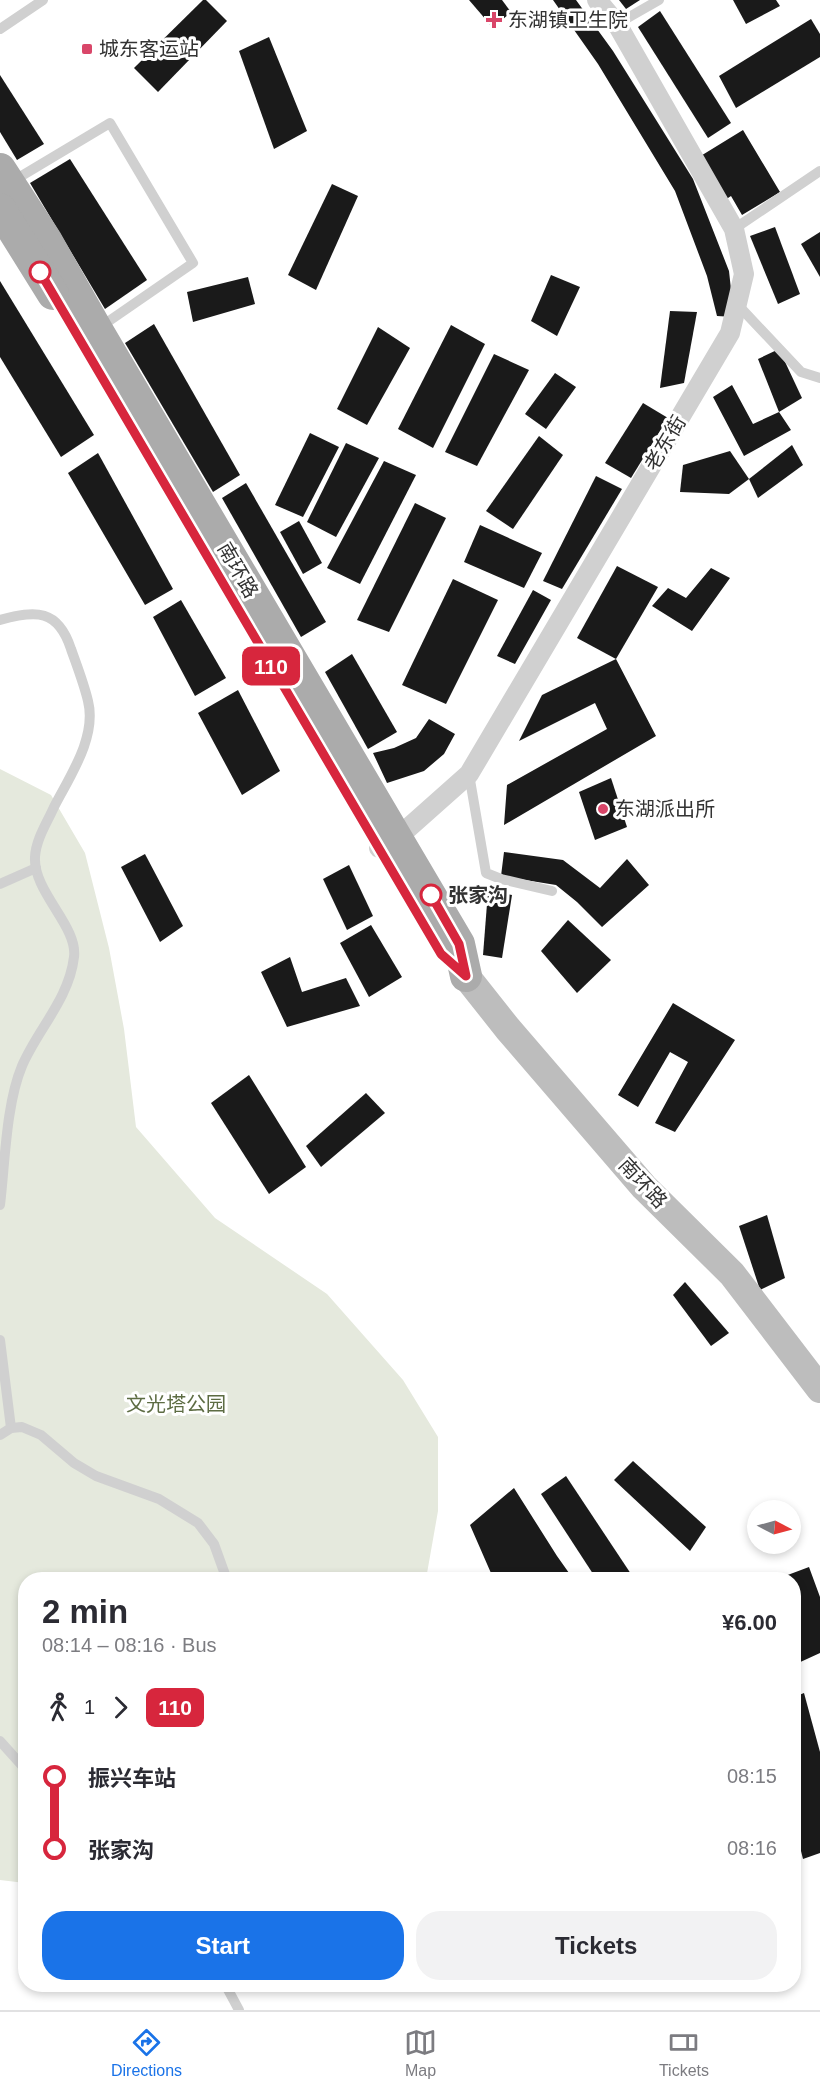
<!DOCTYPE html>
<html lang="en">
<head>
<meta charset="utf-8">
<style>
	:root { --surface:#fff; --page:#f2f2f3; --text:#2b2b33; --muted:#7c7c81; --line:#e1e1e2; --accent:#1a73e8 }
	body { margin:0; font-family:Helvetica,"Noto Sans SC",sans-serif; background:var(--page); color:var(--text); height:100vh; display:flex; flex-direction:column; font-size:22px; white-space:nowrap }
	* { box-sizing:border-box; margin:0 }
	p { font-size:20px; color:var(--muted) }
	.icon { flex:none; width:33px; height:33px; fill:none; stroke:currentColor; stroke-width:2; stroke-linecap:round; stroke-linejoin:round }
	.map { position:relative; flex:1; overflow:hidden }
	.details { position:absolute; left:18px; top:1572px; width:783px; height:420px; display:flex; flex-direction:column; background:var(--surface); border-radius:24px; box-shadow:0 3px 9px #0003 }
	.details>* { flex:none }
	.badge { padding:0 12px; border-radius:9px; font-size:21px; line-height:39px }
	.needle { width:39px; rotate:96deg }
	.controls { position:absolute; left:747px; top:1500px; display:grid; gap:12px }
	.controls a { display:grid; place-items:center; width:54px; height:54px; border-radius:50%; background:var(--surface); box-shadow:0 3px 9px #0003; font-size:30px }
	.map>.badge { position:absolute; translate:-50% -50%; box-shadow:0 0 0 3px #fff }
	.legs { display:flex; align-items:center; gap:9px; height:66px; padding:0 24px; font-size:20px }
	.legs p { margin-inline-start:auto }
	.headline { display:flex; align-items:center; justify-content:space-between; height:102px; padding:0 24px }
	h1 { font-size:33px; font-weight:600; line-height:45px }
	.primary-button { display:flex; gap:12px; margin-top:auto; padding:12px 24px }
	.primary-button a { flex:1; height:69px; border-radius:24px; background:var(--accent); color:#fff; font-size:24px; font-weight:600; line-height:69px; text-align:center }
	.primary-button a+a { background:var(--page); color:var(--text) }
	ul { padding:0 24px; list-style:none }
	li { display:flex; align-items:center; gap:21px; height:72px; font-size:22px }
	li i { display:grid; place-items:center; width:9px; height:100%; margin:0 8px; background:currentColor }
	li i::after { content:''; width:15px; height:15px; margin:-8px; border:4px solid; border-radius:50%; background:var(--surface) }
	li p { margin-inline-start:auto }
	li:first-child i { background:linear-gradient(#0000 50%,currentColor 0) }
	li:last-child i { background:linear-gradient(currentColor 50%,#0000 0) }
	.tabs { display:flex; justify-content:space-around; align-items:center; height:84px; border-top:2px solid var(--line); background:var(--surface); font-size:16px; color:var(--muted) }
	.tabs a { display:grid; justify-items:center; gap:3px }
	.tabs .on { color:var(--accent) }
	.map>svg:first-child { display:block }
</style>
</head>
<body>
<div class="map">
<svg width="820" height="2010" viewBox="0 0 820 2010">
	<rect width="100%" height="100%" fill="#fff"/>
	<!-- green -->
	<polygon fill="#e5e9dd" points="0,769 51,795 85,853 109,948 124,1029 136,1127 215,1218 327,1294 403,1380 438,1437 438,1511 426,1579 26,1580 25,1883 0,1880"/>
	<!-- building -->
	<g fill="#1a1a1a">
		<polygon points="203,0 206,0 227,21 158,92 134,68"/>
		<polygon points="469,0 502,0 511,12 493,28"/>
		<polygon points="553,0 576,0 613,51 693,179 729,271 734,317 717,316 707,276 675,191 598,64"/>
		<polygon points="619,0 640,0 626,9"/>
		<polygon points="733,0 776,0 780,6 746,24"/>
		<polygon points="660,11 731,123 708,138 638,27"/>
		<polygon points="811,19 820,34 820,57 736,108 719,76"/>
		<polygon points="269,37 307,131 274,149 239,51"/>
		<polygon points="0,75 44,144 17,160 0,132"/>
		<polygon points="743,130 780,192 742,215 731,196 725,200 699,157"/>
		<polygon points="70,159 147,280 105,309 30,183"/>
		<polygon points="332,184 358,196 316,290 288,275"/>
		<polygon points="775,227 800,294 778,304 750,236"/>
		<polygon points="820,232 820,277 801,244"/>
		<polygon points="551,275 580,287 557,336 531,321"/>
		<polygon points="248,277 255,304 193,322 187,292"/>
		<polygon points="0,281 94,435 61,457 0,357"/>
		<polygon points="670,311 697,312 684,383 660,388"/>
		<polygon points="154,324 240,475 213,492 125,343"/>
		<polygon points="451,325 485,344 433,448 398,429"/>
		<polygon points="378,327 410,348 367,425 337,409"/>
		<polygon points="779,349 802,398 779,412 758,359"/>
		<polygon points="494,354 529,370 477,466 445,452"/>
		<polygon points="555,373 576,387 546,429 525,414"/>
		<polygon points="732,385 753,424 779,412 791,430 744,456 713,397"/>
		<polygon points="643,403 668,418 631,478 605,463"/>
		<polygon points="310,433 339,447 303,517 275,505"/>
		<polygon points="539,436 563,455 513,529 486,511"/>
		<polygon points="346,443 379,458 336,537 307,522"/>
		<polygon points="792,445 803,465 758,498 749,479"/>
		<polygon points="730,451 749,479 729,494 680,492 683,465"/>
		<polygon points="98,453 173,589 145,605 68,473"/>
		<polygon points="384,461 416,475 360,584 327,568"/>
		<polygon points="596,476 622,489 562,589 543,581"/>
		<polygon points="246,483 326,622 301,637 222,498"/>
		<polygon points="415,503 446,518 389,632 357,620"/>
		<polygon points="299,521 322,563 303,574 280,532"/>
		<polygon points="480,525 542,553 524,588 464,562"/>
		<polygon points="617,566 658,587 616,659 577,638"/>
		<polygon points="711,568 730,578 692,631 652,606 668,588 686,598"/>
		<polygon points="453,579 498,600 446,704 402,685"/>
		<polygon points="533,590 551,600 515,664 497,656"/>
		<polygon points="181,600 226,678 195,696 153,617"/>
		<polygon points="352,654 397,732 368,749 325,672"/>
		<polygon points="616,659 656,736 504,825 507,785 607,729 595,703 519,741 542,695"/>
		<polygon points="238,690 280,771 242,795 198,713"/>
		<polygon points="429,719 455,734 444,754 424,771 387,783 373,753 394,748 416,738"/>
		<polygon points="611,778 627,827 595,840 579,792"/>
		<polygon points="504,852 563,860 600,888 627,859 649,885 602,927 577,902 556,885 501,876"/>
		<polygon points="145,854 183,926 160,942 121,867"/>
		<polygon points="349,865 373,916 347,930 323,879"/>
		<polygon points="488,891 512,895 502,958 483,955"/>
		<polygon points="568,920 611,960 577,993 541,951"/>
		<polygon points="371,925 402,977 369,997 340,943"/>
		<polygon points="290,957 302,992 346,978 360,1006 287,1027 261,972"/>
		<polygon points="673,1003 735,1040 675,1132 655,1123 688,1062 670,1052 638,1107 618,1095"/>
		<polygon points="249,1075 306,1167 269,1194 211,1103"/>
		<polygon points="366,1093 385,1113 321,1167 306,1146"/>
		<polygon points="767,1215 785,1278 760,1290 739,1226"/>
		<polygon points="685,1282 729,1333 711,1346 673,1295"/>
		<polygon points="633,1461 706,1527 690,1551 614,1480"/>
		<polygon points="566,1476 635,1580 597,1580 541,1494"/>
		<polygon points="514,1488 557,1556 574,1580 494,1580 470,1525"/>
		<polygon points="809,1567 820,1597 820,1653 796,1664 794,1658 794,1580 777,1579"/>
		<polygon points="804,1693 820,1752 820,1853 803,1859 794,1823 794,1697"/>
	</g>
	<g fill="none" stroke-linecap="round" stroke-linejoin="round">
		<!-- service -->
		<g stroke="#d0d0d0" stroke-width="10">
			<polyline points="617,24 659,0"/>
			<polyline points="0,29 43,0"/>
			<polyline points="13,181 110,123 193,263 80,341"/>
			<polyline points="734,229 820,171"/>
			<polyline points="737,304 801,372 820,378"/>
			<path d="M0,620C36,610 58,609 71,649C77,666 84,684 88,701C97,737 70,776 54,807C47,823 36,839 35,857C33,892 78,926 74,957C69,999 38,1029 22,1066C6,1104 5,1163 0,1205"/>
			<polyline points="469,774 486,873 501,879 552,891"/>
			<polyline points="0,884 36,868"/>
			<polyline points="0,1340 11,1428"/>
			<polyline points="0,1435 11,1428 22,1427 41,1435 74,1463 96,1476 159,1499 198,1523 214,1544 227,1580"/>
			<polyline points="0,1741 26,1770"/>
			<polyline points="225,1984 239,2010"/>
		</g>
		<!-- minor -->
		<polyline stroke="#d0d0d0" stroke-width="20" points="379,848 397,838 469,774 730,333 744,274 734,229 617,24 597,0"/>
		<!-- secondary -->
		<polyline stroke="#bdbdbd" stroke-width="28" points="466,976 508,1029 644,1187 732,1274 820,1389"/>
		<!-- primary -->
		<g stroke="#ababab" stroke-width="32">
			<polyline points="0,169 46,240 97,330 459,944 466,976"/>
			<polyline points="0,209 53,294"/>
		</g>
	</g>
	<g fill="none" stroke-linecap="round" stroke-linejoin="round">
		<!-- line-1 casing -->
		<g stroke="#fff" stroke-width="14">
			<polyline id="line-1" points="40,272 441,954 466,976 459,944 431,895"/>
		</g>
		<!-- line-1 -->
		<use href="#line-1" stroke="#d7263d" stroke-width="9"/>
	</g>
	<!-- markers -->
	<g fill="#d94669" stroke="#fff" stroke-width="2">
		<path d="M491 11h6v6h6v6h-6v6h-6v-6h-6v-6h6z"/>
		<rect x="81" y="43" width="12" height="12" rx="3"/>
		<circle cx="603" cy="809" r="6"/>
	</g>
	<g fill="#fff" stroke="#d7263d" stroke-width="3">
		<circle cx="40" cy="272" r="10"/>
		<circle cx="431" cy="895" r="10"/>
	</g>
	<g text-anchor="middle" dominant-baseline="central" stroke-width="6" stroke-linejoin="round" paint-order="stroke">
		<!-- poi labels -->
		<g font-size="20" fill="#333" stroke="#fff" text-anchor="start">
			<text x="508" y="20">东湖镇卫生院</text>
			<text x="99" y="49">城东客运站</text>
			<text x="615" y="809">东湖派出所</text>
		</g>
		<!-- street labels -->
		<g font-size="20" fill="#333" stroke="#fff">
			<text transform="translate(665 443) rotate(-59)">老东街</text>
			<text transform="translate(238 570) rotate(60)">南环路</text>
			<text transform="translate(643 1183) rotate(47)">南环路</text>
		</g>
		<!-- stop labels -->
		<g font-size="20" font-weight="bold" fill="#333" stroke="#fff" text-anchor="start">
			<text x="448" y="895">张家沟</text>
		</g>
		<!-- park labels -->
		<g font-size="20" fill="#5d6c43" stroke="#fff">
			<text x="176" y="1404">文光塔公园</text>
		</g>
	</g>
</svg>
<div class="controls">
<a><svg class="needle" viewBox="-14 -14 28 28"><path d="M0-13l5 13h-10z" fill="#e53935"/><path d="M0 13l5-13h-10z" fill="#7c7c81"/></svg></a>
</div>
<b class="badge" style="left:271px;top:666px;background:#d7263d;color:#fff">110</b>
<section class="details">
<div class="headline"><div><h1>2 min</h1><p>08:14 – 08:16 · Bus</p></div><b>¥6.00</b></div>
<div class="legs"><svg class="icon" aria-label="walk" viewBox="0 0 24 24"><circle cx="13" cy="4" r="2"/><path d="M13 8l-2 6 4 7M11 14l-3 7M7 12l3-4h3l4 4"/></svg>1<svg class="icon" aria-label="forward" viewBox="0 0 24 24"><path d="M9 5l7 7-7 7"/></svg><b class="badge" style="background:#d7263d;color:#fff">110</b></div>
<ul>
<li><i style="color:#d7263d"></i><b>振兴车站</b><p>08:15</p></li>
<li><i style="color:#d7263d"></i><b>张家沟</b><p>08:16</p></li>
</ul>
<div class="primary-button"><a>Start</a><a>Tickets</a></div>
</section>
</div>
<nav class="tabs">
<a class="on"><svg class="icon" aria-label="directions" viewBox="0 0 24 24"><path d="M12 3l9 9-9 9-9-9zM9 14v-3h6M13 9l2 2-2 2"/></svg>Directions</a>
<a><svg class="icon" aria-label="map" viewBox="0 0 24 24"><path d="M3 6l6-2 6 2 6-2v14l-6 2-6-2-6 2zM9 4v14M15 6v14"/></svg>Map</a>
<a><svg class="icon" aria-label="tickets" viewBox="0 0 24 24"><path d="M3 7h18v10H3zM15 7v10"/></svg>Tickets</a>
</nav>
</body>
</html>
